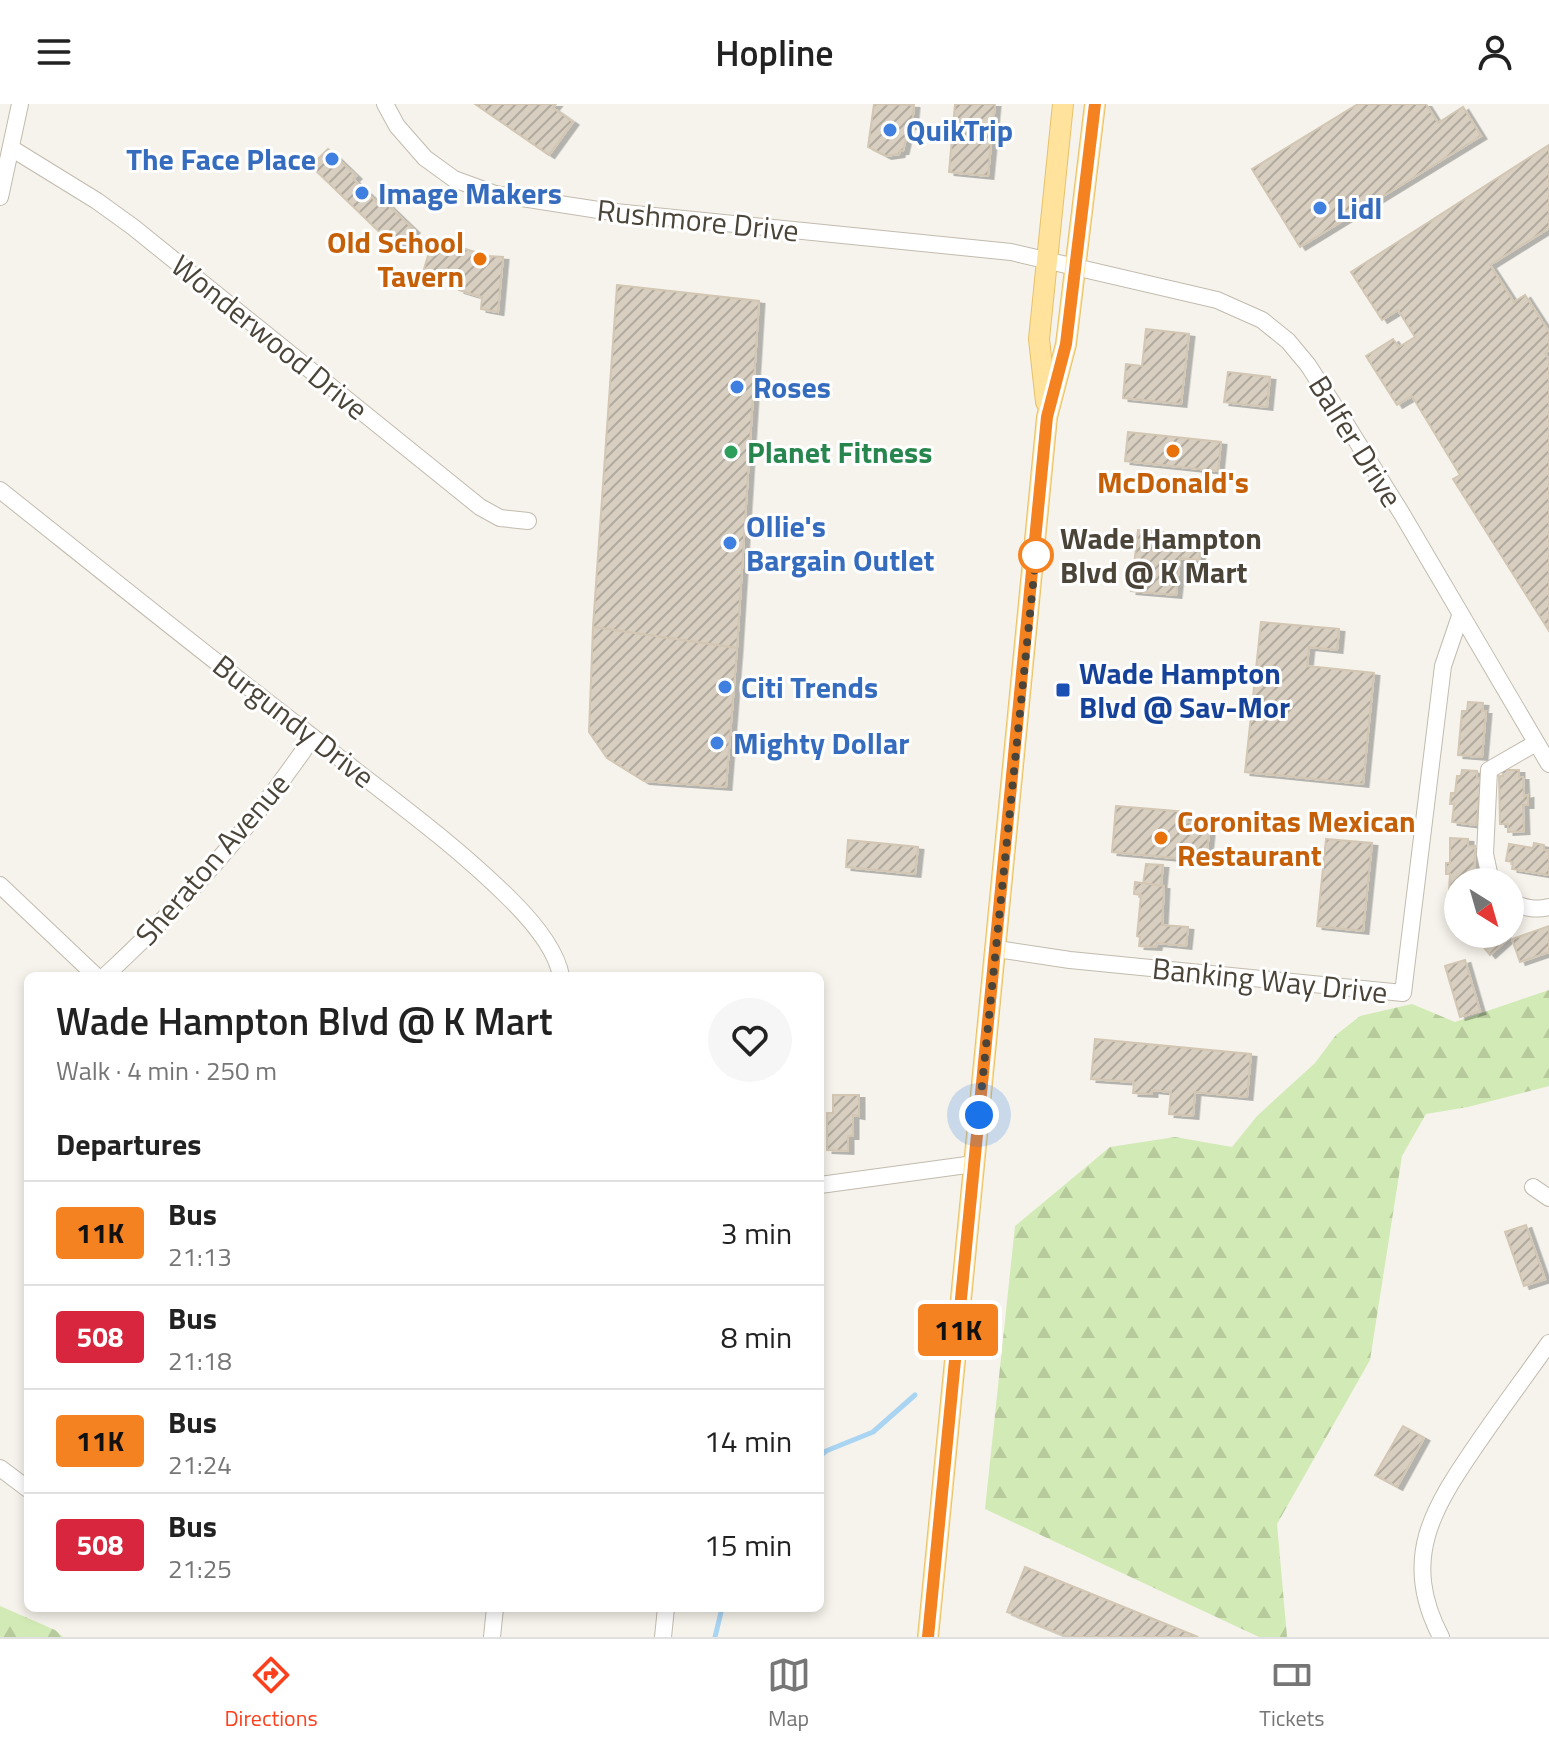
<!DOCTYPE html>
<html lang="en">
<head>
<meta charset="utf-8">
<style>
	:root { --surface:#fff; --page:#f6f6f6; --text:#222; --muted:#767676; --line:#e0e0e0; --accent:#fc3f1d }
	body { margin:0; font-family:"Titillium Web",sans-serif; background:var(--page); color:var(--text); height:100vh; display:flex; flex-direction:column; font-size:30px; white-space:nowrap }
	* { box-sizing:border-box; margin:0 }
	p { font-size:26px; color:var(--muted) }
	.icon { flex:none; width:44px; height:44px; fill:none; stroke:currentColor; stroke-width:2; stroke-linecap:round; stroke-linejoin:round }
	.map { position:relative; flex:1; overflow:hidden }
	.side { position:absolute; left:24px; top:868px; width:800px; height:640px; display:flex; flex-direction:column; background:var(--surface); border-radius:12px; box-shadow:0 4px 12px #0003 }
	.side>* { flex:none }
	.badge { padding:0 16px; border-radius:6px; font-size:28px; line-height:52px }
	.needle { width:52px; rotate:143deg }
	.buttons { position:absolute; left:1444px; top:764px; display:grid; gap:16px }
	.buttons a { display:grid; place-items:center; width:80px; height:80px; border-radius:50%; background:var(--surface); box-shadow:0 4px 12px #0003; font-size:40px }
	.you { position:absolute; width:40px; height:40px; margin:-20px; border:6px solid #fff; border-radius:50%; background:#1a73e8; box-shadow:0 0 0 12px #1a73e833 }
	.map>.badge { position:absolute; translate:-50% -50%; box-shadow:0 0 0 4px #fff }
	h2 { padding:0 32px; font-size:30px; line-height:72px }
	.round { display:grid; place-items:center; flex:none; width:84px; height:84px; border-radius:42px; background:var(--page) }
	.overview { display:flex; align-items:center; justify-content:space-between; height:136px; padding:0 32px }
	h1 { font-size:38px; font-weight:600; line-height:60px }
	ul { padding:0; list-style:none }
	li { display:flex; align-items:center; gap:24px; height:104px; padding:0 32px; border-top:2px solid var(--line) }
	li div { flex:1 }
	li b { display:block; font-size:30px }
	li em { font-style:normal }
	li .badge { min-width:88px; font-weight:700; text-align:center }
	header { display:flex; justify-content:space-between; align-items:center; height:104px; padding:0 32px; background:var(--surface); font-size:36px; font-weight:600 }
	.tabs { display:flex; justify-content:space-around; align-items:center; height:112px; border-top:2px solid var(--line); background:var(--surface); font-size:22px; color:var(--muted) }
	.tabs a { display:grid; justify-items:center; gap:4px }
	.tabs .on { color:var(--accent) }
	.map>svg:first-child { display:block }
</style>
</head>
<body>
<header><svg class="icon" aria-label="menu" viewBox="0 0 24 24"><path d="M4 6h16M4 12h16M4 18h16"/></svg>Hopline<svg class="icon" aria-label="person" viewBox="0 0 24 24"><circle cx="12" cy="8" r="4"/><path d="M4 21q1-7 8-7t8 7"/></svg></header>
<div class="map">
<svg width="1549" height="1533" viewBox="0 0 1549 1533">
	<defs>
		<pattern id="forest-firs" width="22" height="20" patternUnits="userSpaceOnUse" patternTransform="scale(2)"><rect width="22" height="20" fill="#d2eab5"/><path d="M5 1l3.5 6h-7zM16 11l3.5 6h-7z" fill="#b6ca9c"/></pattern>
		<pattern id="building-hatch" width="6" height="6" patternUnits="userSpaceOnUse" patternTransform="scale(2)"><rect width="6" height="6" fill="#d8cfc1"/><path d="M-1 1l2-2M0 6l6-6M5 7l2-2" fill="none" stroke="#b1aa9e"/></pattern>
		<filter id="shadow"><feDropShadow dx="5.5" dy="3" stdDeviation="0" flood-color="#0004"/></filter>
	</defs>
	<rect width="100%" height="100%" fill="#f6f3ec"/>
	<!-- forest -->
	<g fill="url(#forest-firs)">
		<polygon points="1549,886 1549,982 1468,1003 1426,1010 1402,1052 1370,1256 1277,1420 1287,1533 1259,1533 985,1405 1015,1122 1110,1043 1175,1033 1232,1043 1257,1012 1315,959 1336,931 1360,912 1412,900 1455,918"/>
		<polygon points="0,1502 55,1526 63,1533 0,1533"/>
	</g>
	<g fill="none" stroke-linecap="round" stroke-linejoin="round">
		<!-- stream -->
		<g stroke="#a9d4f2" stroke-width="5">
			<polyline points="820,1352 826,1347 873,1328 915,1291"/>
			<polyline points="715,1533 722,1504"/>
		</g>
	</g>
	<!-- building -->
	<g fill="url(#building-hatch)" stroke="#d3c7b4" stroke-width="2" filter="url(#shadow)">
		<polygon points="475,0 556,0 553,4 573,18 549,51"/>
		<polygon points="874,0 914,1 912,22 909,22 903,47 900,47 899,50 886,52 868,43"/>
		<polygon points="955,0 995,0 988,72 949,68"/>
		<polygon points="1358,0 1426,0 1438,19 1463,3 1481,32 1300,143 1252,65"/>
		<polygon points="1549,41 1549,124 1490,161 1514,198 1525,191 1549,228 1549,246 1545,249 1549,256 1549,527 1453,375 1460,371 1412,292 1397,301 1366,252 1393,235 1399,243 1415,233 1398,206 1382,216 1351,168"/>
		<polygon points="328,45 356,72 353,75 382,103 386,99 414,126 396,144 311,62"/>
		<polygon points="433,135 488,152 503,153 498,208 481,205 482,193 459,186 462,176 424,165"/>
		<polygon points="617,181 759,197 737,544 593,523"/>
		<polygon points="1146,225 1189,230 1181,300 1123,294 1126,260 1142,262"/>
		<polygon points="1228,268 1270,273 1267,303 1224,298"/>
		<polygon points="1128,328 1221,338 1218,367 1125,357"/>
		<polygon points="1138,426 1181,430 1180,437 1201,439 1199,456 1180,454 1176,491 1131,487"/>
		<polygon points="1261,518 1339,525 1337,546 1309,543 1307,562 1374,569 1363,680 1245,668"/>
		<polygon points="593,523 737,544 726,683 644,677 607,654 589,628"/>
		<polygon points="1468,598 1483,599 1482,607 1486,607 1482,653 1458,651 1462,607 1467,607"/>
		<polygon points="1462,666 1477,667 1477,674 1482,675 1476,721 1452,718 1454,700 1450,700 1451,689 1455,689 1457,672 1461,672"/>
		<polygon points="1502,666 1519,666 1519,673 1523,673 1524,692 1528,691 1528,701 1523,701 1524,727 1508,728 1508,720 1500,720 1499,672 1503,672"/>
		<polygon points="1116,702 1187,708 1186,718 1210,720 1206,757 1112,748"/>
		<polygon points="1450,734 1468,735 1468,742 1475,742 1474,778 1458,778 1458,788 1449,788 1450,770 1446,770 1446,759 1450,759"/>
		<polygon points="1326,735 1372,739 1363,827 1317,822"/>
		<polygon points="848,736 918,743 915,770 846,763"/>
		<polygon points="1534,739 1544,741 1544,746 1549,747 1549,771 1512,765 1513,758 1506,757 1509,740 1533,744"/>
		<polygon points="1146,760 1163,761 1161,781 1143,780"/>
		<polygon points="1135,778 1164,782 1162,821 1188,823 1186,842 1157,839 1156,843 1139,842 1140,833 1137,832 1141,791 1134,790"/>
		<polygon points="1549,822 1549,848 1520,858 1512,835"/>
		<polygon points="1473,830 1504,830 1508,835 1490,851"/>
		<polygon points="1465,856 1480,907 1460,913 1445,862"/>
		<polygon points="1095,935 1251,950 1247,993 1195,988 1193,1012 1169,1010 1171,988 1152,986 1152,990 1133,989 1134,978 1091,975"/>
		<polygon points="833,991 859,991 859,1012 853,1011 853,1032 848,1032 848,1047 827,1046 827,1009 833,1009"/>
		<polygon points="1526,1121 1545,1175 1524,1182 1505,1128"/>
		<polygon points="1403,1322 1424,1334 1397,1383 1375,1371"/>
		<polygon points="1025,1463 1198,1533 1068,1533 1007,1508"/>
	</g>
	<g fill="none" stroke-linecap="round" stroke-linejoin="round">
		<!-- minor casing -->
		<g stroke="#c2bbae" stroke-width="18">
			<g id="minor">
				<polyline points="385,0 397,22 425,54 454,75 495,90 605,107 1011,148 1217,196 1262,216 1288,237 1308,261 1346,320 1402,410 1549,660"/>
				<polyline points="11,44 97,97 133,123 480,403 500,414 528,417"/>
				<polyline points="0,93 20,0"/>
				<path d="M0,386C103,468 206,551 310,631C378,685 450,735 512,797C531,816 556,845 561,872"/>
				<polyline points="1491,778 1485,750 1489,666 1536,639"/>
				<polyline points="0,781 96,872"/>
				<path d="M1510,798C1523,803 1535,807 1549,803"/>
				<polyline points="997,845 1070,856 1403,889 1443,562 1460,512"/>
				<path d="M105,872C182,801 254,720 312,634"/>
				<polyline points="820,1081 974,1060"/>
				<polyline points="1533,1083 1549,1094"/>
				<polyline points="0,1364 28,1385"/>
				<polyline points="492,1533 495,1504"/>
				<polyline points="663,1533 666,1504"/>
				<path d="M1441,1533C1400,1455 1433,1404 1477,1340C1500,1306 1525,1273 1549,1239"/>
			</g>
		</g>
		<!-- major casing -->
		<g stroke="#e6c16a" stroke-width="22">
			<g id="major">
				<polyline points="1046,298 1039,235 1063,0"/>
				<polyline points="928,1533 1047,313 1066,240 1095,0"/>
			</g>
		</g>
		<!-- minor -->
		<use href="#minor" stroke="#fff" stroke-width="16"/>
		<!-- major -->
		<use href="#major" stroke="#ffe39c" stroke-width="20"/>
	</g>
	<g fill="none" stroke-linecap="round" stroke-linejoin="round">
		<!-- line casing -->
		<g stroke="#fff" stroke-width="18">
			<polyline id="line" points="928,1533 1047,313 1066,240 1095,0"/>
		</g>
		<!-- line -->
		<use href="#line" stroke="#f58220" stroke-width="12"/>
		<!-- walk -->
		<polyline stroke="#4b4439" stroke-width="8" stroke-dasharray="0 14.4" points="979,1011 1036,451"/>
	</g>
	<!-- markers -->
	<g fill="#3f7fe0" stroke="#fff" stroke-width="3">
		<circle cx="890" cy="26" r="8"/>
		<circle cx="332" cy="55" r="8"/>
		<circle cx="362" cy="89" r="8"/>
		<circle cx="1320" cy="104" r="8"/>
		<circle cx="737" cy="283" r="8"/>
		<circle cx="730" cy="439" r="8"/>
		<circle cx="725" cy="583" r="8"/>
		<circle cx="717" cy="639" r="8"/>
	</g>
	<g fill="#e8710a" stroke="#fff" stroke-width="3">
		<circle cx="480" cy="155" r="8"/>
		<circle cx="1173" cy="347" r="8"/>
		<circle cx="1161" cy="734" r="8"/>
	</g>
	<circle fill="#2e9e5b" stroke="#fff" stroke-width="3" cx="731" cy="348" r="8"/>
	<circle fill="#fff" stroke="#f58220" stroke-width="4" cx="1036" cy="451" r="16"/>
	<rect fill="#1a4fb4" stroke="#fff" stroke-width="3" x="1055" y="578" width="16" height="16" rx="4"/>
	<g text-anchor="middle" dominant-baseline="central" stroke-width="6" stroke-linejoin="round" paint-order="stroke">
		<!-- shop labels -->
		<g font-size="30" font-weight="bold" fill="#366cbe" stroke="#fff" text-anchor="start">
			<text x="906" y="26">QuikTrip</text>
			<text x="316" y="55" text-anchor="end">The Face Place</text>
			<text x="378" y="89">Image Makers</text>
			<text x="1336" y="104">Lidl</text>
			<text x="753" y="283">Roses</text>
			<text x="746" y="422">Ollie's<tspan x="746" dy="34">Bargain Outlet</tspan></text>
			<text x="741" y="583">Citi Trends</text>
			<text x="733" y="639">Mighty Dollar</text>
		</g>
		<!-- street labels -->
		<g font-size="30" fill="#4b4439" stroke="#fff">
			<text transform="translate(698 116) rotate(6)">Rushmore Drive</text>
			<text transform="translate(270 233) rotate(39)">Wonderwood Drive</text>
			<text transform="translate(1356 337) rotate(58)">Balfer Drive</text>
			<text transform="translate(294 617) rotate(38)">Burgundy Drive</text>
			<text transform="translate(212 755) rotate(-49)">Sheraton Avenue</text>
			<text transform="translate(1270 876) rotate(6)">Banking Way Drive</text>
		</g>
		<!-- food labels -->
		<g font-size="30" font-weight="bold" fill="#c56008" stroke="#fff" text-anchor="end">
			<text x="464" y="138">Old School<tspan x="464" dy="34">Tavern</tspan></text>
			<text x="1173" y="378" text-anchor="middle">McDonald's</text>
			<text x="1177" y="717" text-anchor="start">Coronitas Mexican<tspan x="1177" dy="34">Restaurant</tspan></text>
		</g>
		<!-- leisure labels -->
		<g font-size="30" font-weight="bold" fill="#27864d" stroke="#fff" text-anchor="start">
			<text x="747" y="348">Planet Fitness</text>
		</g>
		<!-- stop labels -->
		<g font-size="30" font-weight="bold" fill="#4b4439" stroke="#fff" text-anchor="start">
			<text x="1060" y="434">Wade Hampton<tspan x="1060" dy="34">Blvd @ K Mart</tspan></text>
		</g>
		<!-- transit labels -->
		<g font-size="30" font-weight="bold" fill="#164399" stroke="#fff" text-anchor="start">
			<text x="1079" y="569">Wade Hampton<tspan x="1079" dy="34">Blvd @ Sav-Mor</tspan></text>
		</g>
	</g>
</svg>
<div class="buttons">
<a><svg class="needle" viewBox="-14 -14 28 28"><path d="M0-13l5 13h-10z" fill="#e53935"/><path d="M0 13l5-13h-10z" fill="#767676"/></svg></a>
</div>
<div class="you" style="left:979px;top:1011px"></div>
<b class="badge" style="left:958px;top:1226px;background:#f58220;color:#111">11K</b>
<section class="side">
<div class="overview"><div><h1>Wade Hampton Blvd @ K Mart</h1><p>Walk · 4 min · 250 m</p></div><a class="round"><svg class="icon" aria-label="heart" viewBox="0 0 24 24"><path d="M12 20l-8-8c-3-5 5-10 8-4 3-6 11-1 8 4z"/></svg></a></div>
<h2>Departures</h2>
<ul>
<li><span class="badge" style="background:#f58220;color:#111">11K</span><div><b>Bus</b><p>21:13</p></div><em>3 min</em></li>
<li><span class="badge" style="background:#d7263d;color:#fff">508</span><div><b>Bus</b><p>21:18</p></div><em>8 min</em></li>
<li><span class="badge" style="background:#f58220;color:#111">11K</span><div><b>Bus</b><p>21:24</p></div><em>14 min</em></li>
<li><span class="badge" style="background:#d7263d;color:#fff">508</span><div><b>Bus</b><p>21:25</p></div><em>15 min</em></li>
</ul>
</section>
</div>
<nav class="tabs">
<a class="on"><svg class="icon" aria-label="directions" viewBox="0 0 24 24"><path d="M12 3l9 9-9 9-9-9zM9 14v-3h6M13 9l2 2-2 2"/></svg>Directions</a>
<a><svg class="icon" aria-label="map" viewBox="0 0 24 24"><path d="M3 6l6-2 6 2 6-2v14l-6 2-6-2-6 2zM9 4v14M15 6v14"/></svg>Map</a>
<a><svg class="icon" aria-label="tickets" viewBox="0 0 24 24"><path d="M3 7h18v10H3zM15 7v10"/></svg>Tickets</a>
</nav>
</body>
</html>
